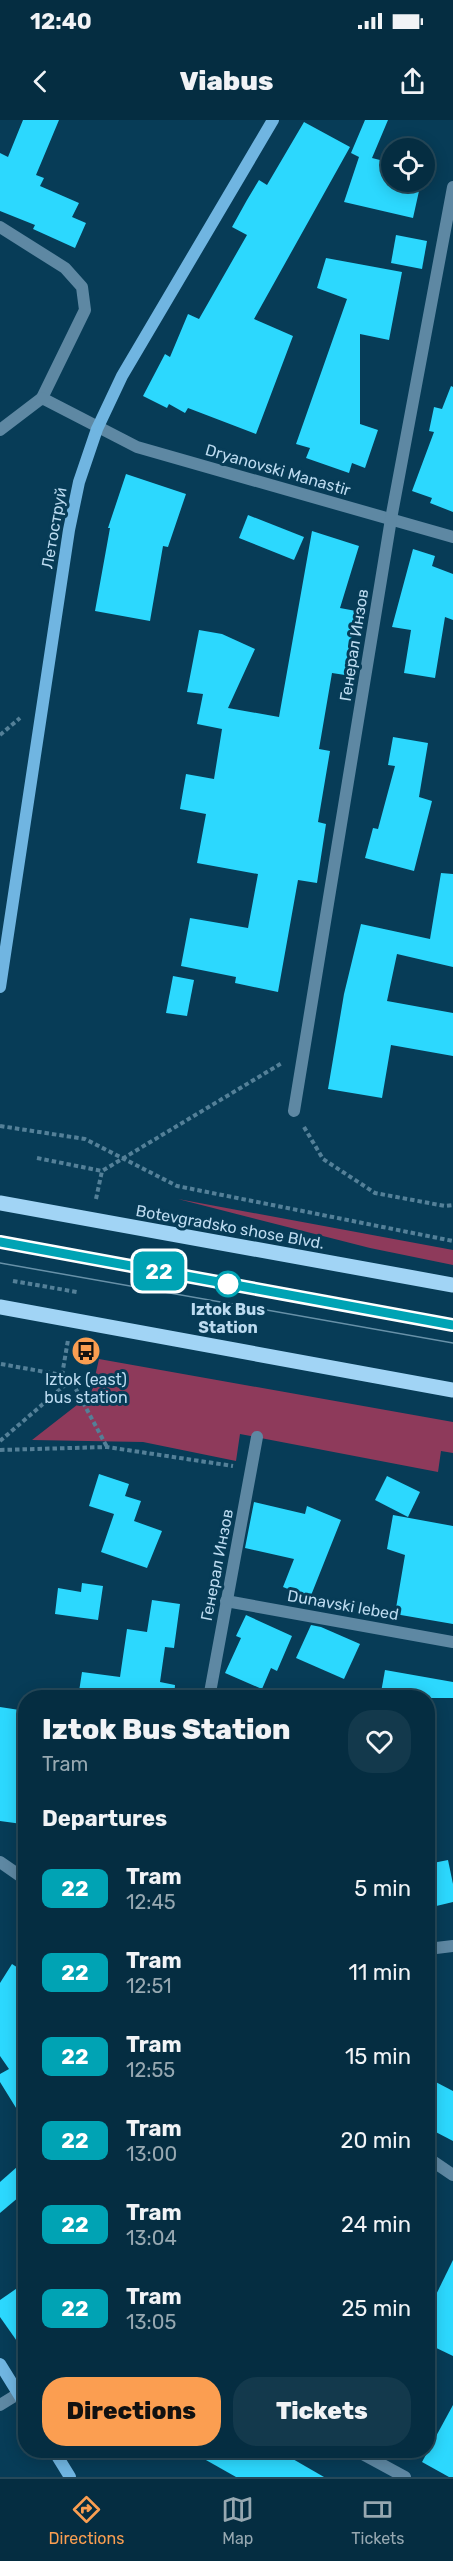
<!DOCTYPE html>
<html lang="en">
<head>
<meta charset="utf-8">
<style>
	:root { --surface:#052d41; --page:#13394c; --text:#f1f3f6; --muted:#97a8b1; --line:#26495a; --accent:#fb9e51 }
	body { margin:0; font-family:Rubik,sans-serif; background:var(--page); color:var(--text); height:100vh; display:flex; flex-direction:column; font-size:22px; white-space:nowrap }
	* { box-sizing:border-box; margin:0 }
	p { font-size:20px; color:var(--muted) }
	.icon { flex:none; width:33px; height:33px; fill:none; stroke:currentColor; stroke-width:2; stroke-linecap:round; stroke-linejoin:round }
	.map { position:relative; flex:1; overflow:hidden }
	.details { position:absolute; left:18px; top:1570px; width:417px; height:768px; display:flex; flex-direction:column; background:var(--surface); border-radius:24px; box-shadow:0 3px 15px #0003,0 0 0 2px var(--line) }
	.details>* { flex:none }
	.badge { padding:0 12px; border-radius:9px; font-size:21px; line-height:39px }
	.tools { position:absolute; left:381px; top:18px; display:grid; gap:12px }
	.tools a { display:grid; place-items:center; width:54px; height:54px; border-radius:50%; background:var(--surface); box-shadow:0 3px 15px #0003,0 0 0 2px var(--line); font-size:30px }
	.map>.badge { position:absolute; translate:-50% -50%; box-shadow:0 0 0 3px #fff }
	h2 { padding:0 24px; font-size:22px; line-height:54px }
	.round { display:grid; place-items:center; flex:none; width:63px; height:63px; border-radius:24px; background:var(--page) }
	.headline { display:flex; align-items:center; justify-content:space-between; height:102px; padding:0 24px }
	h1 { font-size:28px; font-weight:800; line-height:45px }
	.primary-button { display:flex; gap:12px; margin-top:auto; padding:12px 24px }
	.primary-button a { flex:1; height:69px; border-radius:24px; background:var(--accent); color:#111; font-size:24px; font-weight:800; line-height:69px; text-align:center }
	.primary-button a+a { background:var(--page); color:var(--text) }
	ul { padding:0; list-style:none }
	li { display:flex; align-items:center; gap:18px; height:84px; padding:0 24px }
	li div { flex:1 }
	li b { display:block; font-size:22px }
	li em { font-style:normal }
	li .badge { min-width:66px; font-weight:700; text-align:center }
	.status { display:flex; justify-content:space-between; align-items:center; height:42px; padding:0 30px; background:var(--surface); direction:ltr }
	.status svg { height:16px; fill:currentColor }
	header { display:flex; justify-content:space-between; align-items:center; height:78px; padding:0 24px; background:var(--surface); font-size:27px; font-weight:800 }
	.tabs { display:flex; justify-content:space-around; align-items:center; height:84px; border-top:2px solid var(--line); background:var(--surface); font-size:16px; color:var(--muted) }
	.tabs a { display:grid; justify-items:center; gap:3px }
	.tabs .selected { color:var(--accent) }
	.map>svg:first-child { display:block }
</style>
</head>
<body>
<div class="status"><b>12:40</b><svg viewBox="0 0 49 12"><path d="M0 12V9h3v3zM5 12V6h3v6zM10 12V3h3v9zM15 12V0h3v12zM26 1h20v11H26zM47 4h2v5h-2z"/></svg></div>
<header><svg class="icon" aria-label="back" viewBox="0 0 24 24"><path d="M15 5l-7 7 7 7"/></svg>Viabus<svg class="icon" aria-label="share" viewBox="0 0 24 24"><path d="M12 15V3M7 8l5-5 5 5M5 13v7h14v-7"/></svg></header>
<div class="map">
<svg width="453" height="2357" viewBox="0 0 453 2357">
	<rect width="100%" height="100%" fill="#073c57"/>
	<!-- green -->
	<g fill="#8e3a5b">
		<polygon points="178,1079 453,1130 453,1145 370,1128"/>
		<polygon points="99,1239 453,1302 453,1333 441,1331 438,1352 240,1314 236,1341 143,1322 32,1320 91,1274"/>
	</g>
	<!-- building -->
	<g fill="#2cd8fe">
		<polygon points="23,0 59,0 36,55 44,58 40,66 79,83 72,97 86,103 75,128 33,109 35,105 0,91 0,33 8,37"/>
		<polygon points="365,0 388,0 372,38 392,43 392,62 421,62 413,98 344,82 359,37 351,33"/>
		<polygon points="304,2 350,27 254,199 293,216 256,314 188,288 185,293 169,284 167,288 143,276 165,234 170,237 188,194 199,199 247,115 232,107 247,80 259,60 267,65"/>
		<polygon points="396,115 427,121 422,149 391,143"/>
		<polygon points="326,138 402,152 389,220 360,214 360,304 378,310 365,348 352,343 349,353 306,338 310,328 296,324 347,179 317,168"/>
		<polygon points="451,266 453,267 453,392 430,383 432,378 412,371 434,312 429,311 434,287 442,289"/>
		<polygon points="126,354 186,374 168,427 163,426 150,501 95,491 110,408 108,408"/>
		<polygon points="248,395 304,417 294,440 239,418"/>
		<polygon points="312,411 359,426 340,488 356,491 345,555 332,553 319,629 330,631 318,702 326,704 317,763 298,760 278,872 235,863 236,857 181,846 190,798 248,808 258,754 197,743 206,694 180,689 186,654 214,659 222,609 197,604 203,574 187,572 199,510 222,514 255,529 228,588 279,597"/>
		<polygon points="413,429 435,436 432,446 453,454 453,500 445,497 435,558 404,553 411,510 392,507"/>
		<polygon points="393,617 428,623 419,677 432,681 414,751 365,738 373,708 378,709 395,646 388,645"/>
		<polygon points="441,753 453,754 453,847 397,834 387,881 453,893 453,936 391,925 382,978 328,969 344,874 361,804 430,819"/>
		<polygon points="173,856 194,860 187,896 166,893"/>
		<polygon points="99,1354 129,1364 125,1376 141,1381 134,1401 162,1411 147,1448 101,1432 114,1394 89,1386"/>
		<polygon points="387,1356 420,1372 408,1397 375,1380"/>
		<polygon points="254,1382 305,1394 307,1386 341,1400 310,1478 283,1467 294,1439 245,1428"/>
		<polygon points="393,1395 453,1406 453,1504 395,1494 405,1435 387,1429"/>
		<polygon points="82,1463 103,1466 98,1500 55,1494 58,1468 81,1472"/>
		<polygon points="152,1480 180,1484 174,1528 165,1527 160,1562 175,1565 174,1578 78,1578 82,1552 120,1557 127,1509 147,1512"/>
		<polygon points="246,1495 292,1516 277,1551 271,1548 262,1569 225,1553 241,1518 236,1516"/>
		<polygon points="311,1505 321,1507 360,1524 344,1559 296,1538"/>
		<polygon points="385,1550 453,1562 453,1578 380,1578"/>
		<polygon points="0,1587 26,1591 26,1674 22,1704 0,1701"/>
		<polygon points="448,1740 453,1764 453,1782 428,1788 428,1744"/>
		<polygon points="12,1844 26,1853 26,2004 0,1962 0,1954 9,1949 0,1936 0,1863"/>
		<polygon points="428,1958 453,1971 453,2021 428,2008"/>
		<polygon points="26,2039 26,2071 0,2093 0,2062"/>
		<polygon points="453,2140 453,2236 428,2224 428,2191"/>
		<polygon points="26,2162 26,2234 0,2197 0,2180"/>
		<polygon points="453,2285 453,2357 449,2357 422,2342"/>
		<polygon points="190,2331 279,2331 324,2357 236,2357"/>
	</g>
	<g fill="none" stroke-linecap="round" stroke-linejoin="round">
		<!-- path -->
		<g stroke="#548098" stroke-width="4" stroke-dasharray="4.5 3" stroke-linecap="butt">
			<polyline points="0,615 20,598"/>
			<polyline points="0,1006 85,1019 177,1066 453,1121"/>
			<polyline points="304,1007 323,1039 375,1073 445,1086 453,1085"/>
			<polyline points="37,1038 102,1051"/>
			<polyline points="96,1079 102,1051 282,943"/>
			<polyline points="13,1161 77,1172"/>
			<polyline points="1,1244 62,1255 71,1260 107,1327"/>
			<polyline points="62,1255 68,1220"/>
			<polyline points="0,1321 71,1260"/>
			<polyline points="0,1330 107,1327 233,1346"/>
		</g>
		<!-- lane -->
		<polyline stroke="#5e88a3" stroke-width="12" points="0,107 65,148 82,167 85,190 42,278"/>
		<!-- street -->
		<g stroke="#5e88a3" stroke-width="12">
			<polyline points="0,310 42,278 137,327 453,417"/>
			<polyline points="294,991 391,399 453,67"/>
			<polyline points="226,1481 453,1522"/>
			<polyline points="209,1578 257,1317"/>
			<polyline points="0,1742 26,1760"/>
			<polyline points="428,1829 453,1826"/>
			<polyline points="428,2038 453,2055"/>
			<polyline points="0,2285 26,2269"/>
			<polyline points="357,2331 405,2357"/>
		</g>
		<!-- secondary -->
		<g stroke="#70b5e1" stroke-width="12">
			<polyline points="0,867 69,410 79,362 97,309 122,256 273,0"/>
			<polyline points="0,2244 26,2286"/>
			<polyline points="54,2331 70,2357"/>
		</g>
		<!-- primary -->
		<g stroke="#a1d4f5" stroke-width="15">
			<polyline points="0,1083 453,1165"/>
			<polyline points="0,1187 453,1270"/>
		</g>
		<!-- tram -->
		<g stroke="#6791a8" stroke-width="1.5">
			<polyline points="0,1122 453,1205"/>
			<polyline points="0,1143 453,1223"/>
		</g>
	</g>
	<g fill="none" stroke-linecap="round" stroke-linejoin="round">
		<!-- line casing -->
		<g stroke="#fff" stroke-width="14">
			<polyline id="line" points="0,1122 453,1205"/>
		</g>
		<!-- line -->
		<use href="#line" stroke="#00a3b4" stroke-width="9"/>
	</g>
	<!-- icons -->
	<defs>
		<g id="bus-disc" transform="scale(1.5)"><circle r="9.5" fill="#fb9e51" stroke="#073c57"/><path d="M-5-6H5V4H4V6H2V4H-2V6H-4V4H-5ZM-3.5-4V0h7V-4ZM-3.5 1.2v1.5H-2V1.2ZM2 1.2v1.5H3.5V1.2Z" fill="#111"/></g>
	</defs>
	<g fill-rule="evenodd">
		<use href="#bus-disc" x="86" y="1231"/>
	</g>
	<!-- markers -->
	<circle fill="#fff" stroke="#00a3b4" stroke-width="3" cx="228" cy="1164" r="12"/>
	<g text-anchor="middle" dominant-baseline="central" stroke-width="6" stroke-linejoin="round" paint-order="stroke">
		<!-- street labels -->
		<g font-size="16" fill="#bcdbf0" stroke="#073c57">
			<text transform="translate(278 350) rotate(16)">Dryanovski Manastir</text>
			<text transform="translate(54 408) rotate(-80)">Летоструй</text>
			<text transform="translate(354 525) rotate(-81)">Генерал Инзов</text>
			<text transform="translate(230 1107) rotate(10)">Botevgradsko shose Blvd.</text>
			<text transform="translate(217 1445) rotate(-79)">Генерал Инзов</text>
			<text transform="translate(343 1485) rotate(10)">Dunavski lebed</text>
		</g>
		<!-- stop labels -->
		<g font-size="16" font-weight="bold" fill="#bcdbf0" stroke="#073c57">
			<text x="228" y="1189">Iztok Bus<tspan x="228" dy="18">Station</tspan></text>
		</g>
		<!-- poi labels -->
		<g font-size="16" fill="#bcdbf0" stroke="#073c57">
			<text x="86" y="1259">Iztok (east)<tspan x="86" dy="18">bus station</tspan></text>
		</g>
	</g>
</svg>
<div class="tools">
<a><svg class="icon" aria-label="locate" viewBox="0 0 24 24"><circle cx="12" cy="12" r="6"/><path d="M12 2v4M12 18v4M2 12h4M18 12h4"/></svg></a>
</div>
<b class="badge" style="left:159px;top:1151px;background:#00a3b4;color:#fff">22</b>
<section class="details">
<div class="headline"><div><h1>Iztok Bus Station</h1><p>Tram</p></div><a class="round"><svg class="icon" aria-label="heart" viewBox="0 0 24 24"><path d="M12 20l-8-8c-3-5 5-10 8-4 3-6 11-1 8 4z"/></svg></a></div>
<h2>Departures</h2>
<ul>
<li><span class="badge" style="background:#00a3b4;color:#fff">22</span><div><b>Tram</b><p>12:45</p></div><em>5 min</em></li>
<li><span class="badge" style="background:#00a3b4;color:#fff">22</span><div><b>Tram</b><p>12:51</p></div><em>11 min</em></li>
<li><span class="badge" style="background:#00a3b4;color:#fff">22</span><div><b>Tram</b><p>12:55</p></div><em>15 min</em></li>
<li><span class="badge" style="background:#00a3b4;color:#fff">22</span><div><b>Tram</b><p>13:00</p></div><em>20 min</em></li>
<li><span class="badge" style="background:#00a3b4;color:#fff">22</span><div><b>Tram</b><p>13:04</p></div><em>24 min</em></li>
<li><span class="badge" style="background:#00a3b4;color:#fff">22</span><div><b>Tram</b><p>13:05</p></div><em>25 min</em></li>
</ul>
<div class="primary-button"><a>Directions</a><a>Tickets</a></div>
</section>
</div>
<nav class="tabs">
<a class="selected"><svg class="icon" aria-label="directions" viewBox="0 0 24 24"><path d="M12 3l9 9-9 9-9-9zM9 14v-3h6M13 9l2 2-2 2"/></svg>Directions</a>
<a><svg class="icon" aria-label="map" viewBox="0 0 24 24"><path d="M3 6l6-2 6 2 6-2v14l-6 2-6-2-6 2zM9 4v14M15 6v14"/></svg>Map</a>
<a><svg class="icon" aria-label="tickets" viewBox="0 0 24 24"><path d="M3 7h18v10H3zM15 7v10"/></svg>Tickets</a>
</nav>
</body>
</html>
